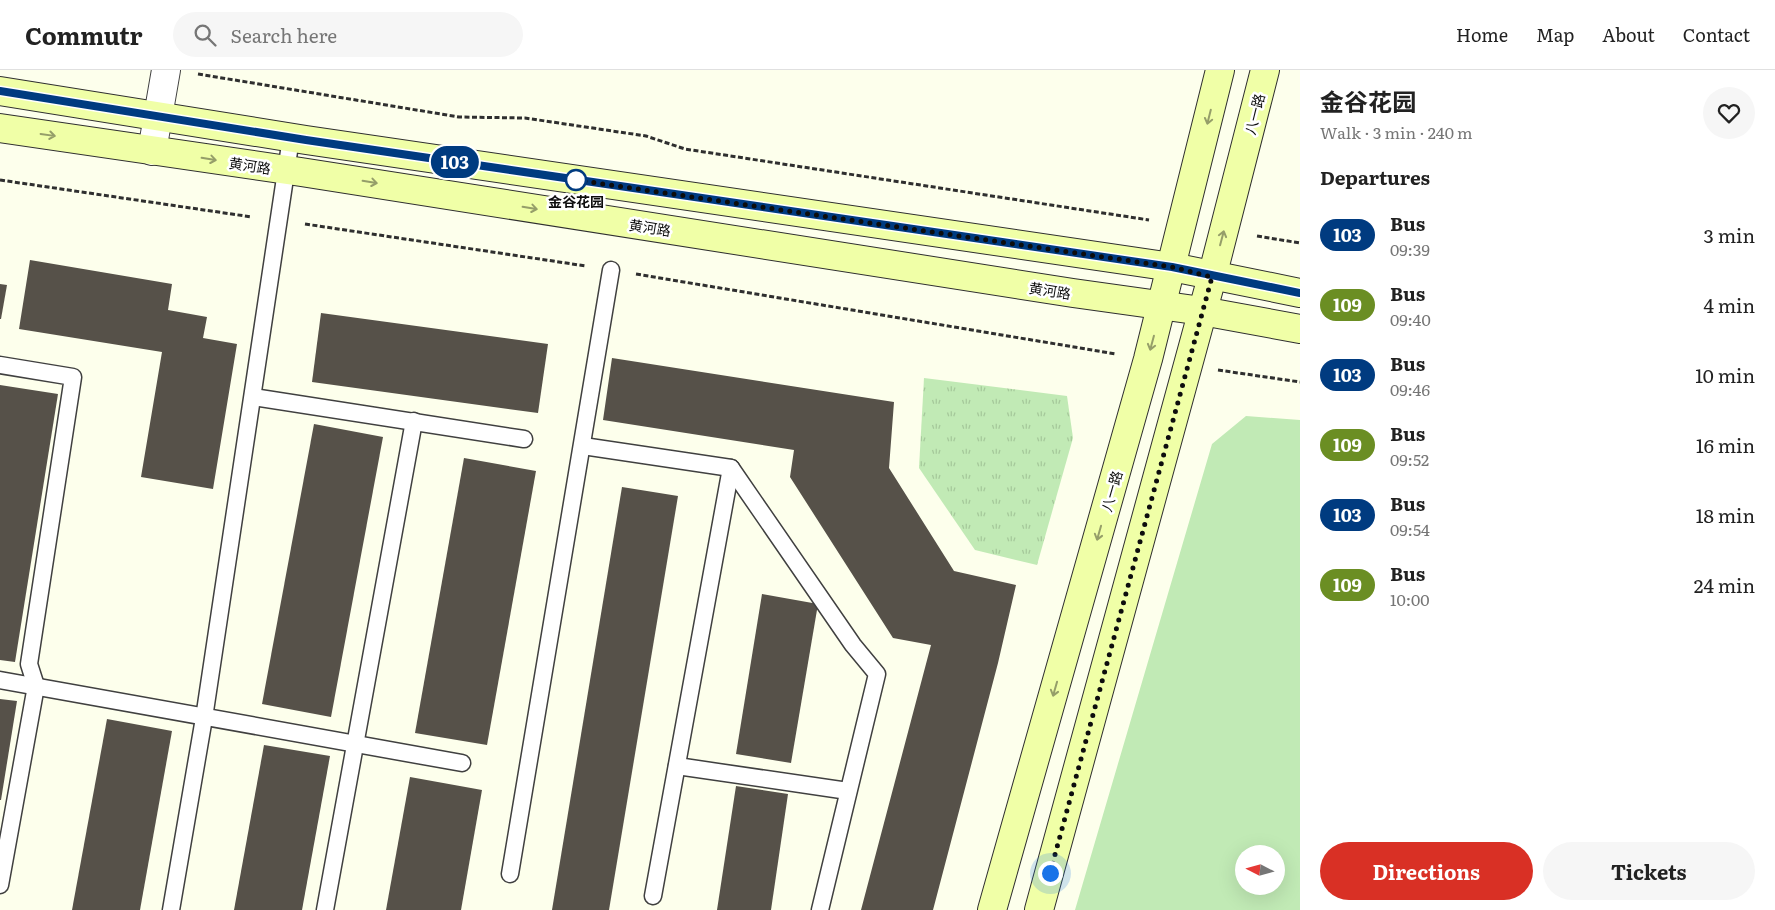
<!DOCTYPE html>
<html lang="en">
<head>
<meta charset="utf-8">
<style>
	:root { --surface:#fff; --page:#f6f6f6; --text:#222; --muted:#767676; --line:#e0e0e0; --accent:#d93025 }
	body { margin:0; font-family:Literata,"Noto Sans SC",serif; background:var(--page); color:var(--text); height:100vh; display:flex; flex-direction:column; font-size:19px; white-space:nowrap }
	* { box-sizing:border-box; margin:0 }
	p { font-size:16px; color:var(--muted) }
	.icon { flex:none; width:28px; height:28px; fill:none; stroke:currentColor; stroke-width:2; stroke-linecap:round; stroke-linejoin:round }
	.map { position:relative; flex:1; overflow:hidden }
	.drawer { display:flex; flex-direction:column; background:var(--surface); width:475px }
	.drawer>* { flex:none }
	.badge { padding:0 10px; border-radius:16px; font-size:18px; line-height:32px }
	.needle { width:32px; rotate:276deg }
	.buttons { position:absolute; left:1235px; top:775px; display:grid; gap:10px }
	.buttons a { display:grid; place-items:center; width:50px; height:50px; border-radius:50%; background:var(--surface); box-shadow:0 5px 20px #0002; font-size:25px }
	.you { position:absolute; width:25px; height:25px; margin:-12px; border:4px solid #fff; border-radius:50%; background:#1a73e8; box-shadow:0 0 0 8px #1a73e833 }
	.map>.badge { position:absolute; translate:-50% -50%; box-shadow:0 0 0 2px #fff }
	h2 { padding:0 20px; font-size:19px; line-height:45px }
	.round { display:grid; place-items:center; flex:none; width:52px; height:52px; border-radius:26px; background:var(--page) }
	.head { display:flex; align-items:center; justify-content:space-between; height:85px; padding:0 20px }
	h1 { font-size:24px; font-weight:700; line-height:38px }
	.button { display:flex; gap:10px; margin-top:auto; padding:10px 20px }
	.button a { flex:1; height:58px; border-radius:30px; background:var(--accent); color:#fff; font-size:20px; font-weight:700; line-height:58px; text-align:center }
	.button a+a { background:var(--page); color:var(--text) }
	ul { padding:0; list-style:none }
	li { display:flex; align-items:center; gap:15px; height:70px; padding:0 20px }
	li div { flex:1 }
	li b { display:block; font-size:19px }
	li em { font-style:normal }
	li .badge { min-width:55px; font-weight:700; text-align:center }
	header { display:flex; align-items:center; gap:30px; box-sizing:border-box; height:70px; padding:0 25px; background:var(--surface); border-bottom:1px solid var(--line) }
	header strong { font-size:24px }
	nav { display:flex; gap:28px; margin-inline-start:auto; font-size:18px }
	.search { width:350px; height:45px; background:var(--page); display:flex; align-items:center; gap:12px; box-sizing:border-box; padding:0 18px; border-radius:28px; color:var(--muted); font-size:19px }
	main { display:flex; flex:1; min-height:0 }
	.map>svg:first-child { display:block }
</style>
</head>
<body>
<header>
<strong>Commutr</strong>
<div class="search"><svg class="icon" aria-label="search" viewBox="0 0 24 24"><circle cx="10" cy="10" r="6"/><path d="M15 15l6 6"/></svg>Search here</div>
<nav><a>Home</a><a>Map</a><a>About</a><a>Contact</a></nav>
</header>
<main>
<div class="map">
<svg width="1300" height="840" viewBox="0 0 1300 840">
	<defs>
		<pattern id="park-tufts" width="24" height="20" patternUnits="userSpaceOnUse" patternTransform="scale(1.25)"><rect width="24" height="20" fill="#c1eab5"/><path d="M3 7l-1-3M5 7V3M7 7l1-3M15 17l-1-3M17 17v-4M19 17l1-3" fill="none" stroke="#a5c89a"/></pattern>
	</defs>
	<rect width="100%" height="100%" fill="#fdffec"/>
	<!-- grass -->
	<path fill="#c1eab5" fill-rule="evenodd" d="M1246,346L1300,350V840H1075L1212,374ZM1244,784H1276V816H1244Z"/>
	<!-- park -->
	<polygon fill="url(#park-tufts)" points="924,308 1067,326 1073,368 1037,495 975,480 919,398"/>
	<!-- building -->
	<g fill="#565149">
		<polygon points="30,190 172,214 168,240 207,247 203,268 237,274 213,419 141,407 162,282 19,259"/>
		<polygon points="0,214 7,215 1,249 0,249"/>
		<polygon points="321,243 548,274 538,343 312,312"/>
		<polygon points="612,288 894,332 889,398 954,501 1016,515 998,593 933,840 861,840 931,575 893,568 790,407 794,380 603,350"/>
		<polygon points="0,315 58,324 15,592 0,590"/>
		<polygon points="314,354 383,367 331,647 262,634"/>
		<polygon points="464,388 536,401 487,675 415,663"/>
		<polygon points="622,417 678,426 609,840 552,840"/>
		<polygon points="762,524 818,534 791,693 736,684"/>
		<polygon points="0,629 17,631 1,730 0,730"/>
		<polygon points="107,649 172,661 140,840 72,840"/>
		<polygon points="264,675 330,686 302,840 234,840"/>
		<polygon points="410,707 482,720 461,840 386,840"/>
		<polygon points="736,716 788,724 771,840 717,840"/>
	</g>
	<g fill="none" stroke-linecap="round" stroke-linejoin="round">
		<!-- service casing -->
		<g stroke="#404040" stroke-width="19">
			<g id="service">
				<polyline points="0,295 73,307 29,594 36,616 0,815"/>
				<polyline points="253,327 524,369"/>
				<polyline points="583,376 731,398 853,575 877,604 820,840"/>
				<polyline points="0,610 462,693"/>
				<polyline points="677,696 848,721"/>
				<polyline points="510,804 611,200"/>
				<polyline points="653,826 731,398"/>
				<polyline points="171,840 204,648 291,68"/>
				<polyline points="325,840 414,351"/>
			</g>
		</g>
		<!-- minor casing -->
		<g stroke="#404040" stroke-width="30">
			<polyline id="minor" points="152,81 166,0"/>
		</g>
		<!-- secondary casing -->
		<g stroke="#2f2f2f" stroke-width="30">
			<g id="secondary">
				<polyline points="0,21 306,70 1172,197 1300,223"/>
				<polyline points="0,58 301,102 1073,223 1202,241 1300,259"/>
				<polyline points="992,840 1148,289 1220,0"/>
				<polyline points="1039,840 1212,207 1265,0"/>
			</g>
		</g>
		<!-- path -->
		<g stroke="#2f2f2f" stroke-width="3" stroke-dasharray="5 2.5" stroke-linecap="butt">
			<polyline points="198,4 459,47 525,48 646,66 685,79 1149,150"/>
			<polyline points="0,110 252,147"/>
			<polyline points="305,154 586,196"/>
			<polyline points="1257,166 1300,173"/>
			<polyline points="636,204 1116,284"/>
			<polyline points="1218,300 1300,312"/>
		</g>
		<!-- service -->
		<use href="#service" stroke="#fff" stroke-width="16"/>
		<!-- minor -->
		<use href="#minor" stroke="#fff" stroke-width="28"/>
		<!-- secondary -->
		<use href="#secondary" stroke="#f0ffa7" stroke-width="28"/>
	</g>
	<!-- one-way arrows -->
	<defs><path id="oneway-shaft" d="M-6 0H5M1.5-3L5.5 0L1.5 3" fill="none" stroke-width="1.6" stroke-linecap="round" stroke-linejoin="round" transform="scale(1.25)"/></defs>
	<g stroke="#959e69">
		<use href="#oneway-shaft" transform="translate(1209 47) rotate(104)"/>
		<use href="#oneway-shaft" transform="translate(48 65) rotate(8)"/>
		<use href="#oneway-shaft" transform="translate(209 89) rotate(9)"/>
		<use href="#oneway-shaft" transform="translate(370 112) rotate(9)"/>
		<use href="#oneway-shaft" transform="translate(530 138) rotate(9)"/>
		<use href="#oneway-shaft" transform="translate(1222 168) rotate(-75)"/>
		<use href="#oneway-shaft" transform="translate(1152 273) rotate(105)"/>
		<use href="#oneway-shaft" transform="translate(1099 463) rotate(106)"/>
		<use href="#oneway-shaft" transform="translate(1055 619) rotate(106)"/>
	</g>
	<g fill="none" stroke-linecap="round" stroke-linejoin="round">
		<!-- line casing -->
		<g stroke="#fff" stroke-width="11">
			<polyline id="line" points="0,21 306,70 1172,197 1300,223"/>
		</g>
		<!-- line -->
		<use href="#line" stroke="#003b80" stroke-width="8"/>
		<!-- walk -->
		<polyline stroke="#0d0d0d" stroke-width="5" stroke-dasharray="0 9" points="576,110 1172,197 1212,207 1050,803"/>
	</g>
	<!-- markers -->
	<circle fill="#fff" stroke="#003b80" stroke-width="2.5" cx="576" cy="110" r="10"/>
	<g text-anchor="middle" dominant-baseline="central" stroke-width="5" stroke-linejoin="round" paint-order="stroke">
		<!-- street labels -->
		<g font-size="14" fill="#0d0d0d" stroke="#fff">
			<text transform="translate(1254 44) rotate(-76)">八一路</text>
			<text transform="translate(250 95) rotate(9)">黄河路</text>
			<text transform="translate(650 157) rotate(9)">黄河路</text>
			<text transform="translate(1050 220) rotate(9)">黄河路</text>
			<text transform="translate(1111 421) rotate(-74)">八一路</text>
		</g>
		<!-- stop labels -->
		<g font-size="14" font-weight="bold" fill="#0d0d0d" stroke="#fff">
			<text x="576" y="131">金谷花园</text>
		</g>
	</g>
</svg>
<div class="buttons">
<a><svg class="needle" viewBox="-14 -14 28 28"><path d="M0-13l5 13h-10z" fill="#e53935"/><path d="M0 13l5-13h-10z" fill="#767676"/></svg></a>
</div>
<div class="you" style="left:1050px;top:803px"></div>
<b class="badge" style="left:455px;top:92px;background:#003b80;color:#fff">103</b>
</div>
<section class="drawer">
<div class="head"><div><h1>金谷花园</h1><p>Walk · 3 min · 240 m</p></div><a class="round"><svg class="icon" aria-label="heart" viewBox="0 0 24 24"><path d="M12 20l-8-8c-3-5 5-10 8-4 3-6 11-1 8 4z"/></svg></a></div>
<h2>Departures</h2>
<ul>
<li><span class="badge" style="background:#003b80;color:#fff">103</span><div><b>Bus</b><p>09:39</p></div><em>3 min</em></li>
<li><span class="badge" style="background:#6b8e23;color:#fff">109</span><div><b>Bus</b><p>09:40</p></div><em>4 min</em></li>
<li><span class="badge" style="background:#003b80;color:#fff">103</span><div><b>Bus</b><p>09:46</p></div><em>10 min</em></li>
<li><span class="badge" style="background:#6b8e23;color:#fff">109</span><div><b>Bus</b><p>09:52</p></div><em>16 min</em></li>
<li><span class="badge" style="background:#003b80;color:#fff">103</span><div><b>Bus</b><p>09:54</p></div><em>18 min</em></li>
<li><span class="badge" style="background:#6b8e23;color:#fff">109</span><div><b>Bus</b><p>10:00</p></div><em>24 min</em></li>
</ul>
<div class="button"><a>Directions</a><a>Tickets</a></div>
</section>
</main>
</body>
</html>
